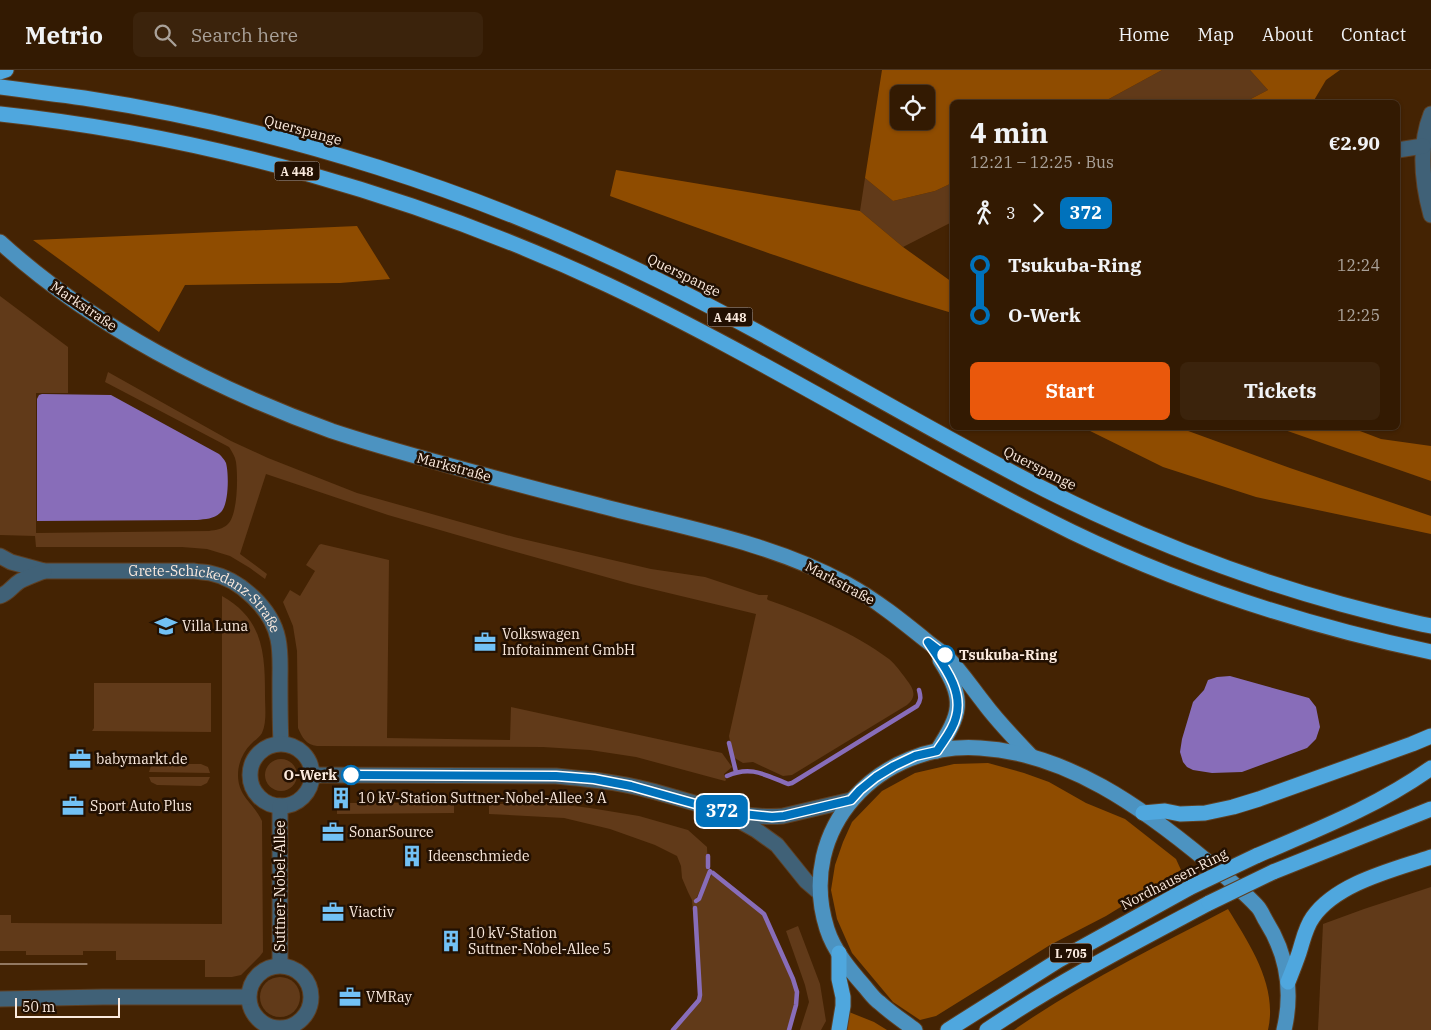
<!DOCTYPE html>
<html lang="en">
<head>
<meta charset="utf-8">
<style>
	:root { --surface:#331a02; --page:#3b230c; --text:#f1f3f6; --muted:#a9a199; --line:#4e3824; --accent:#ea580c }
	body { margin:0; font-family:"IBM Plex Serif",serif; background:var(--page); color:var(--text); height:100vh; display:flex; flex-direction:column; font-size:19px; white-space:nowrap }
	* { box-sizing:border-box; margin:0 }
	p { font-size:16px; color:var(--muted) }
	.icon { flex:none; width:28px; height:28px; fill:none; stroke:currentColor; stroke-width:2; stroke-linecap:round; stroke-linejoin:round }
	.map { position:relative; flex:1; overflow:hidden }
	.side { position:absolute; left:950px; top:30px; width:450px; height:330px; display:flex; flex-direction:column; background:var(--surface); border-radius:8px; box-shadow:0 1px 4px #0004,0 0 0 1px var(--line) }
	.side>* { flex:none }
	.badge { padding:0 10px; border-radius:8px; font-size:18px; line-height:32px }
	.buttons { position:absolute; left:890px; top:15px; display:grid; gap:10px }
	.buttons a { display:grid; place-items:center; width:45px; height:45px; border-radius:8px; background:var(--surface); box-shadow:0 1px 4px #0004,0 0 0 1px var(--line); font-size:25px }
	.scale { position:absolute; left:15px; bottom:12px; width:105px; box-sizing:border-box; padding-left:5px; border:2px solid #fbeade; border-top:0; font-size:14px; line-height:18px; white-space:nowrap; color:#fbeade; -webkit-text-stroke:4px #221002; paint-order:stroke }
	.map>.badge { position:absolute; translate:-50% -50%; box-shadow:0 0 0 2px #fff }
	.legs { display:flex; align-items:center; gap:8px; height:55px; padding:0 20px; font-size:16px }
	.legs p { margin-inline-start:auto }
	.headline { display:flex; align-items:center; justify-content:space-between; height:85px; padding:0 20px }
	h1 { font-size:28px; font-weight:700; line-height:38px }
	.action { display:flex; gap:10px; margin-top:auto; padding:10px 20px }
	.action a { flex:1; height:58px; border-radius:8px; background:var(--accent); color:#fff; font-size:20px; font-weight:700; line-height:58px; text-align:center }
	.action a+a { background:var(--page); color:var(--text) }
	ul { padding:0 20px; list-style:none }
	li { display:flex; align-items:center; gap:18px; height:50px; font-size:19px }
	li i { display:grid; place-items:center; width:8px; height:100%; margin:0 6px; background:currentColor }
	li i::after { content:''; width:12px; height:12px; margin:-6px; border:4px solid; border-radius:50%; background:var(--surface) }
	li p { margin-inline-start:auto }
	li:first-child i { background:linear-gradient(#0000 50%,currentColor 0) }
	li:last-child i { background:linear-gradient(currentColor 50%,#0000 0) }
	header { display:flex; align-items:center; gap:30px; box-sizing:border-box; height:70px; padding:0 25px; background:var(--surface); border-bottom:1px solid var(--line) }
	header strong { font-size:24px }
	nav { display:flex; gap:28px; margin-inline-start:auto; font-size:18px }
	.search { width:350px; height:45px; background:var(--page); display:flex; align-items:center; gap:12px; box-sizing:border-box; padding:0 18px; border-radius:8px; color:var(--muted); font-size:19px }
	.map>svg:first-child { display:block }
</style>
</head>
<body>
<header>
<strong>Metrio</strong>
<div class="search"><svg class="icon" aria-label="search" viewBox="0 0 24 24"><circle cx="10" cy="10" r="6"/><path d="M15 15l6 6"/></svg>Search here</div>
<nav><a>Home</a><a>Map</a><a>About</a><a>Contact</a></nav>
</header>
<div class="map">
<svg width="1431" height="960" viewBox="0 0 1431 960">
	<rect width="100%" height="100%" fill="#442303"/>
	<!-- green -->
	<g fill="#613a19">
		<polygon points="1162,0 1250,0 1268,20 1245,32 1089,32 1107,30"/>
		<polygon points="865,108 893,131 935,121 952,113 952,152 903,177 860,141"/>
		<path d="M0,226L68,277V323H36V463L209,461C216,460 223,459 228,454C238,444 238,406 236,392C235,386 232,382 229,377L105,312L108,302L231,371L268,388L357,423L514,467L651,499L705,507L759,525H768L767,529L768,530C809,544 854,563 889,589C895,594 901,602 906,609C913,618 918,626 907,635L792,705L783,706L753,692L743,693L733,687L729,666L756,544L631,514L509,480L388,445L266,404L240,484L267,504L265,509L250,498L230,486L207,479L182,477H36L35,466L0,465Z"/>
		<path d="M321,474L389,490L387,668L510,670L511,637L722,683L732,697L724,704L726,710L725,711L636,687L590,680L543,677L317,676C306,675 302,667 298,658L297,581L293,556L283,532L290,520L300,526L315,501L306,495L319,475Z"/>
		<path d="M222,526C263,549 265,583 265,625C265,637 267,652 262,663C259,668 255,670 251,674C243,682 238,693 238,705C238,727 254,733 262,751L263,882L260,886L241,905L232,907H205V890H116V881H83V885H26V881H0V845H11V853L222,854Z"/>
		<polygon points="94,613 211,613 211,662 92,661 94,658"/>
		<circle cx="281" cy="705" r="16"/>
		<polygon points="154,694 201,694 208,697 210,703 149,702 151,696"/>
		<polygon points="149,707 210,707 207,713 201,716 157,715 151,712"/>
		<polygon points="337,733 454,733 454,743 337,744"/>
		<polygon points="489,734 542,734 566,735 590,738 639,746 688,760 707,777 708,803 696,829 697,833 712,804 762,842 796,921 795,936 789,960 671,960 700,928 692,830 688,822 682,808 681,796 677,786 655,775 610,759 564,748 489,744"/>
		<polygon points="1431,817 1431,960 1318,960 1323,854 1364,839"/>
		<polygon points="798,856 820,914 826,951 821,960 800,960 809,932 805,915 786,861"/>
		<circle cx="280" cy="927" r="20"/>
	</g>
	<!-- forest -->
	<g fill="#8f4c00" fill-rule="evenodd">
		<path d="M882,0H1162L1107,30L1089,32H952V113L935,121L893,131L865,108ZM899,24H926V51H899Z"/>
		<polygon points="1250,0 1340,0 1326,10 1313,32 1245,32 1268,20"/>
		<path d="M616,100L860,141L903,177L952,212V243C837,209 723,167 610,126Z"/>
		<polygon points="357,156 390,209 340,213 185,215 159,262 33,170"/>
		<polygon points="1084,358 1180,358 1290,398 1431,446 1431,464 1256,427 1163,397"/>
		<polygon points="1279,358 1352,358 1381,369 1431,376 1431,411"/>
		<polygon points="988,693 1024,703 1049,712 1086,733 1125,749 1176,789 1181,800 1106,846 1050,875 936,946 920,950 893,932 852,883 837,849 831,820 835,795 843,772 852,752 882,721 915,703 954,694"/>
		<path d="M1228,839C1250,875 1278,916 1268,960H1014C1081,913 1156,877 1228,839Z"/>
		<polygon points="849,942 874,952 887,960 847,960"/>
	</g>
	<!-- water -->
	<g fill="#886db9">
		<path d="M42,324L111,325L219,384C222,387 224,389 226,393C229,404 229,436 220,443C214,449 205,449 197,450L37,451V329L39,325Z"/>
		<polygon points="1230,606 1309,628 1316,637 1320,657 1316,669 1307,678 1242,702 1212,703 1193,700 1187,697 1183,692 1180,682 1182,669 1193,632 1204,620 1208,610 1217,607"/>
	</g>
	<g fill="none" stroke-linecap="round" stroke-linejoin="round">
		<!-- stream -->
		<g stroke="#886db9" stroke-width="4.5">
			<polyline points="729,673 736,702"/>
			<path d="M727,706C751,695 765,705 788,714L792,713L917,636C921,630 921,627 919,620"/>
			<polyline points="708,797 708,786"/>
			<polyline points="713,803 764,844 793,909 797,922 796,935 789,960"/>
			<polyline points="696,831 699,829 710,801"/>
			<polyline points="673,960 699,930 700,925 695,838"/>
		</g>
		<!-- minor casing -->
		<g stroke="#5e3f22" stroke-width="17">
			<g id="minor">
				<path d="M1431,44C1418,77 1422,112 1431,145"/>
				<polyline points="1398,80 1423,76"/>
				<path id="s1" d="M0,486L11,492L44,501H194C199,502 205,502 210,503C240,509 272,539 278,569C281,583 280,597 280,612C280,632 280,653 281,673"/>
				<path d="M0,526C9,523 12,516 20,511C28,507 36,504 44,501"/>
				<circle cx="281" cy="705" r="31"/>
				<path d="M312,705L556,706C587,709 618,712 648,720C692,731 737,750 783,746L851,730"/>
				<polyline points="729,745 756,760 777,775 806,811 820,823"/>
				<polyline points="280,895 280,736"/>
				<circle cx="280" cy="927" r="31"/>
				<polyline points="0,929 103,927 248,927"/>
			</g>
		</g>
		<!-- major casing -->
		<g stroke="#5e3f22" stroke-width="17">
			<g id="major">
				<path d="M0,172C92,256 215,319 332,361C371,374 411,385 451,396C498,409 546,422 594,434C679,457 768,471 847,514C876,530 902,551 928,572C934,577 941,581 947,587C961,601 972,618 984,633C998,652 1015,669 1031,686"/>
				<path d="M937,681C961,643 966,631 940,590"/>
				<path d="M915,960C903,951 891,943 880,933C874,929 870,923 865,917C850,900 834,881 827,859C795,758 880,671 980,678C1067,683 1143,738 1208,792C1225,806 1242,820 1257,836C1261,840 1263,846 1266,851C1287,884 1293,922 1284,960"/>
			</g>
		</g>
		<!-- highway casing -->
		<g stroke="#5e3f22" stroke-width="17">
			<g id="highway">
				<polyline points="0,2 6,0"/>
				<path d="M0,17C28,21 56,24 84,28C280,58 480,122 658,210C790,275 914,353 1046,420C1140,467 1239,506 1341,534C1371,542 1401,550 1431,556"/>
				<path d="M0,44C206,66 421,127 608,215C767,290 915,385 1072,462C1186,517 1308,556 1431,582"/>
				<polyline points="1143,743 1165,741 1180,744 1205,743 1233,737 1259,729 1412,674 1431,666"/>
				<path d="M1256,786C1316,760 1378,736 1431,698"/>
				<polyline points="1273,802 1431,739"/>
				<polyline points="839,883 839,909 843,927 843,936 839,960"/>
				<path d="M1288,912C1292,902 1296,892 1299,883C1303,871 1305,858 1313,847C1337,813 1393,800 1431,787"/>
				<polyline points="948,960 1059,890 1191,817"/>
				<path d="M987,960C1058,912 1134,873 1209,833"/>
			</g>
		</g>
		<!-- minor -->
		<use href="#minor" stroke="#406177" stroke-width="15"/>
		<!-- major -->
		<use href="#major" stroke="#4c93c1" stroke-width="15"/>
		<!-- highway -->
		<use href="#highway" stroke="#4fa7de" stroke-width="15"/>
		<!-- tram -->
		<polyline stroke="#e2cfc1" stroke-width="1" points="0,894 87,894"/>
		<!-- highway-bridge casing -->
		<g stroke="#5e3f22" stroke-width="17" stroke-linecap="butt">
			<g id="highway-bridge">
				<polyline points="1191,817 1256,786"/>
				<polyline points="1209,833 1273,802"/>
			</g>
		</g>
		<!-- highway-bridge -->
		<use href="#highway-bridge" stroke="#4fa7de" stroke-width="15"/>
	</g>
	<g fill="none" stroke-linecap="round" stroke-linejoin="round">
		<!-- line-1 casing -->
		<g stroke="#fff" stroke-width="11">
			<path id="line-1" d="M351,705L556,706L594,709L631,716L724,742L772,747L784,746L851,730L860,720L876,707L894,696L915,686L937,681C944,670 953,660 956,647C964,619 942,594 928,572L945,585"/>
		</g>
		<!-- line-1 -->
		<use href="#line-1" stroke="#0072bc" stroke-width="8"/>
	</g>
	<!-- icons -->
	<defs>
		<g id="school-bare" transform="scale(1.725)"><path d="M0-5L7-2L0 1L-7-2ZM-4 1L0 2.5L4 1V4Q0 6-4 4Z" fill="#72c1f5" stroke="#221002" stroke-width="2.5" paint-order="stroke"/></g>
		<g id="office-bare" transform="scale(1.725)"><path d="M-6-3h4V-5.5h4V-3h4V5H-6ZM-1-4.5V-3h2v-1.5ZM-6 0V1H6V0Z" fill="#72c1f5" stroke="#221002" stroke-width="2.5" paint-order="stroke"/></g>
		<g id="building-bare" transform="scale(1.725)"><path d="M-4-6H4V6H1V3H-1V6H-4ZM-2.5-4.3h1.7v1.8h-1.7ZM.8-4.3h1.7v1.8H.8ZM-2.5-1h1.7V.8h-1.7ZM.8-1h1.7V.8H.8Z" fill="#72c1f5" stroke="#221002" stroke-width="2.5" paint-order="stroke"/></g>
	</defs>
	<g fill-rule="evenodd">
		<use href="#school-bare" x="166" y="556"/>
		<use href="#office-bare" x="485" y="572"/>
		<use href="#office-bare" x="80" y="689"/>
		<use href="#building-bare" x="341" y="728"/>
		<use href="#office-bare" x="73" y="736"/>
		<use href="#office-bare" x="333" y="762"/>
		<use href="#building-bare" x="412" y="786"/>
		<use href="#office-bare" x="333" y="842"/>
		<use href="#building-bare" x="451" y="871"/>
		<use href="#office-bare" x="350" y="927"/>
	</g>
	<!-- markers -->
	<g fill="#fff" stroke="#0072bc" stroke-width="2.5">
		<circle cx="945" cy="585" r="9"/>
		<circle cx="351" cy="705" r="9"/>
	</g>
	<g text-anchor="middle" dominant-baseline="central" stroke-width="5" stroke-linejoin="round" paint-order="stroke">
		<!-- shield labels -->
		<g fill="#221002" stroke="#baa99c" stroke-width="1">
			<rect x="274.5" y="91.5" width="45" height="19" rx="4"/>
			<rect x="707.5" y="237.5" width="45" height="19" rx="4"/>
			<rect x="1050" y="873.5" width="42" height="19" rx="4"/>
		</g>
		<g font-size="12" font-weight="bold" fill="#fbeade">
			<text x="297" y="101">A 448</text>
			<text x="730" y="247">A 448</text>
			<text x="1071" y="883">L 705</text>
		</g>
		<!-- street labels -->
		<g font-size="14" fill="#fbeade" stroke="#221002">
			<text transform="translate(303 60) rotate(15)">Querspange</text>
			<text transform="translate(684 205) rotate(26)">Querspange</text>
			<text transform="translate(84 236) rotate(34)">Markstraße</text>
			<text transform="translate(454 397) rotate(15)">Markstraße</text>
			<text transform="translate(1040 398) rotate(27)">Querspange</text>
			<text transform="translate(840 513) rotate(28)">Markstraße</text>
			<text stroke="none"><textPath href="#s1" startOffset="218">Grete-Schickedanz-Straße</textPath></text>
			<text transform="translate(1174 809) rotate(-27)">Nordhausen-Ring</text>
			<text transform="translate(280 816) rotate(-90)">Suttner-Nobel-Allee</text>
		</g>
		<!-- poi labels -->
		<g font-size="14" fill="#fbeade" stroke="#221002" text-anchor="start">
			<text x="182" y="556">Villa Luna</text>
			<text x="502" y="564">Volkswagen<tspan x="502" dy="16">Infotainment GmbH</tspan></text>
			<text x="96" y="689">babymarkt.de</text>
			<text x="358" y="728">10 kV-Station Suttner-Nobel-Allee 3 A</text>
			<text x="90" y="736">Sport Auto Plus</text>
			<text x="349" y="762">SonarSource</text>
			<text x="428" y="786">Ideenschmiede</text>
			<text x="349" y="842">Viactiv</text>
			<text x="468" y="863">10 kV-Station<tspan x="468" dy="16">Suttner-Nobel-Allee 5</tspan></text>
			<text x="366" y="927">VMRay</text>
		</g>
		<!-- stop labels -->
		<g font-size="14" font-weight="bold" fill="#fbeade" stroke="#221002" text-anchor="start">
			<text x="959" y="585">Tsukuba-Ring</text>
			<text x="337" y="705" text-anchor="end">O-Werk</text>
		</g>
	</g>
</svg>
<div class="buttons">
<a><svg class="icon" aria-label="locate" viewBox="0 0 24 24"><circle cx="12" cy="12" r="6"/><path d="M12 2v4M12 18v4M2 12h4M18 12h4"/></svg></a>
</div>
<div class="scale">50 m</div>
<b class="badge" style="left:722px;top:741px;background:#0072bc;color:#fff">372</b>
<section class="side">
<div class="headline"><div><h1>4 min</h1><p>12:21 – 12:25 · Bus</p></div><b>€2.90</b></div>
<div class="legs"><svg class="icon" aria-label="walk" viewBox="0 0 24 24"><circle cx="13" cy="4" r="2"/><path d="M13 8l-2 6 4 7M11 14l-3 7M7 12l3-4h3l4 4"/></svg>3<svg class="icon" aria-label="forward" viewBox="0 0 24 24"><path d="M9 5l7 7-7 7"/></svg><b class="badge" style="background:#0072bc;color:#fff">372</b></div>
<ul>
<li><i style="color:#0072bc"></i><b>Tsukuba-Ring</b><p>12:24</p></li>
<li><i style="color:#0072bc"></i><b>O-Werk</b><p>12:25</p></li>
</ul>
<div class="action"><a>Start</a><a>Tickets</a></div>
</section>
</div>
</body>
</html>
